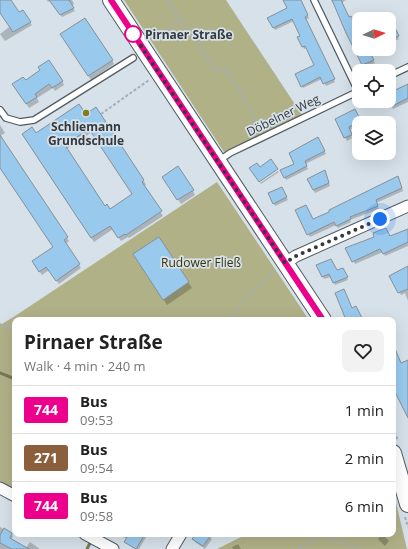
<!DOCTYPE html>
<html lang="en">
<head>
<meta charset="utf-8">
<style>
	:root { --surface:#fff; --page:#f2f2f2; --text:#222; --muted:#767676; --line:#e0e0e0 }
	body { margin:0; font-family:"Open Sans",sans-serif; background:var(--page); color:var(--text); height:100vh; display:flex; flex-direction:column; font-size:15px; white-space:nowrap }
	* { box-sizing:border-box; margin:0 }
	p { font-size:13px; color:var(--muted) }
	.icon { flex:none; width:22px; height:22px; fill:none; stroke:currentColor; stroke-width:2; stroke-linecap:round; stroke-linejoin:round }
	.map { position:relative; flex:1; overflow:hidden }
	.drawer { position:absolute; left:12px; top:317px; width:384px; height:220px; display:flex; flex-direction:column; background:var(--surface); border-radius:8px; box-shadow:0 4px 16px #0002 }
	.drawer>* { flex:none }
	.badge { padding:0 8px; border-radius:3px; font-size:14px; line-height:26px }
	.needle { width:26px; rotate:85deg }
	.controls { position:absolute; left:352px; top:12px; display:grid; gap:8px }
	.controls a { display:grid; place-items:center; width:44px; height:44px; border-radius:8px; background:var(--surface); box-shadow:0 4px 16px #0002; font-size:20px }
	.you { position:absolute; width:20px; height:20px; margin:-10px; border:3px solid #fff; border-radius:50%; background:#1a73e8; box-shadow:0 0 0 6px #1a73e833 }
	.map>.badge { position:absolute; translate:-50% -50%; box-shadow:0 0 0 2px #fff }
	.round { display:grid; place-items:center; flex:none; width:42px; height:42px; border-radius:8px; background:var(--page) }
	.headline { display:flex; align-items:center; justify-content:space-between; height:68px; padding:0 12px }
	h1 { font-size:19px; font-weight:700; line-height:30px }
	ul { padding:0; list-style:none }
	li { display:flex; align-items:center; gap:12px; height:48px; padding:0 12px; border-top:1px solid var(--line) }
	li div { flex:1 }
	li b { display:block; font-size:15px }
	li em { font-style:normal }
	li .badge { min-width:44px; font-weight:700; text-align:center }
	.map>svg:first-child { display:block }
</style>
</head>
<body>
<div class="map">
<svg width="408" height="549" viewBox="0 0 408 549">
	<rect width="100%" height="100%" fill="#d6e1e9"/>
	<!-- green -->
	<g fill="#b1b188">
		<polygon points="124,0 226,0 302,115 224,152"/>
		<polygon points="217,182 309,320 15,320 15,491 0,482 0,323 2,324 15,316"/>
		<polygon points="393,490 407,549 217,549 247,534 393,534"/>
	</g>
	<!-- shadow -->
	<g fill="#0003" fill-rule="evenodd">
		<polygon points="47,0 72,0 74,4 71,6 75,11 62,17 51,0 48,2"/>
		<polygon points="284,0 300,0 309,18 305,20 335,82 326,86 322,79 303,88 302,86 315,65 307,48 304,49 303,47 298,38 301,36 294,21 275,30 269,18 288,9"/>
		<polygon points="331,0 346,0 342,3 349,18 359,33 359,49 367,49 375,63 365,67 347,32 335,6"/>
		<polygon points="25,15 32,25 5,41 0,34"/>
		<polygon points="389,27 394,28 399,39 392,42 389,36"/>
		<polygon points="64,39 112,60 114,64 91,80"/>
		<polygon points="25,81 62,81 64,85 55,91 53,88 37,98 39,102 29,108 16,88"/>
		<polygon points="408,85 408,102 393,109 389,101 389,94"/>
		<path d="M96,108L144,181L146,185L144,186L163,216L129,238L128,237L121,241L113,229L94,242L25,138L85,115ZM92,132L133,195L110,210L105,207L67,149Z"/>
		<polygon points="356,113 361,123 359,123 359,125 349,130 352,138 347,141 336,119"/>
		<polygon points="0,125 5,133 0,136"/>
		<polygon points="0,137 67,238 69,241 66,244 81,268 59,284 49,270 42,275 35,265 55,247 0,166"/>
		<polygon points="318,138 326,154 305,164 308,169 286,180 281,171 295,164"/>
		<polygon points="278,171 279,172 261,184 260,183"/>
		<polygon points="326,174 330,186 315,193 308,179"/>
		<polygon points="398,177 403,191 376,203 379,209 350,220 351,222 338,228 336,225 310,237 296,211 313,220 331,213"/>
		<polygon points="166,182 193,191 195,195 181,204"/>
		<polygon points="283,191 288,200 275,206 274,203"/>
		<polygon points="408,230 408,246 385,256 383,252 355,264 347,249 390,237"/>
		<polygon points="159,238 192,288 167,305 138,260"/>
		<polygon points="318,266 337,271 343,269 348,280 335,285 331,277 324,279"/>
		<polygon points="408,267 408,301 405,293 401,295 391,276"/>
		<polygon points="0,527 11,534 13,536 11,540 26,548 30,542 40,549 0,549"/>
		<polygon points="122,534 148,534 139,549 135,549 127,544 126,542 127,539 123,537"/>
		<polygon points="197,534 207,534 212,539 205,549 195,542 193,539"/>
		<polygon points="382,534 389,541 385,546 378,539"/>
		<polygon points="238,544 241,549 233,549 232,547"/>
	</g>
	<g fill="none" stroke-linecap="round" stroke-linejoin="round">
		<!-- stream -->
		<g stroke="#787955" stroke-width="3">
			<polyline points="0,373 15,379"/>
			<polyline points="99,535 99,534"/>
			<polyline points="87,549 90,543"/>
		</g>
	</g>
	<!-- building -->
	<g fill="#99caee" stroke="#879098" fill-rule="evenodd">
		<polygon points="0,0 11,0 19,12 23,10 31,22 13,32 0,13"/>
		<polygon points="49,0 69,0 74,8 60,15"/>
		<polygon points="283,0 301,0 308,15 305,17 335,79 323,84 320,77 301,87 295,74 314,65 305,46 302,47 297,37 300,36 292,19 273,28 267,18 287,8"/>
		<polygon points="332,0 341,0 349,17 351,16 359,31 359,49 368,49 374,60 362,65 346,33"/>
		<polygon points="389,15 399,36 389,40"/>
		<polygon points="85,18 113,60 88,76 60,34"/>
		<polygon points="49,60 63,81 52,88 49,84 35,94 37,97 26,104 12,84 23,77 26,80 40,70 38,67"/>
		<polygon points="408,84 408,98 389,108 389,93"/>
		<path d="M79,104L86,114L96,107L144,180L142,182L162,211L126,235L125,234L118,238L110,226L91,238L22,134L32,127L36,133ZM89,129L132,194L110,209L107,204L105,206L65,145Z"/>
		<polygon points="355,109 361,121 349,127 352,135 344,138 335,119"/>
		<polygon points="0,135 68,237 64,240 80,264 56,281 46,267 39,272 32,261 53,247 0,168"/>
		<polygon points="318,137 325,151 305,161 307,166 284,178 280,170 294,164 289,153"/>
		<polygon points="271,159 278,169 259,182 249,168 257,163 260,167"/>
		<polygon points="178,166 194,190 177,200 162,177"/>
		<polygon points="325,170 329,183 313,190 307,179"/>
		<polygon points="398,176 402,188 376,200 378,206 350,217 351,219 336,226 334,222 307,235 295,210 306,205 313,219 329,212 329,210"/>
		<polygon points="282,187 287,197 273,204 268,193"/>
		<polygon points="386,228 390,236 408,229 408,242 383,254 380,249 352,262 345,248 374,237 373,233"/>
		<polygon points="159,237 189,282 163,300 133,254"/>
		<polygon points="331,259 337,270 343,268 348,277 333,283 329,274 322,277 316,265"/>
		<polygon points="408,266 408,289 398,293 389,276"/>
		<polygon points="344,289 352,308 356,306 363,320 346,320 335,293"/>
		<polygon points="393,344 401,363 408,360 408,418 393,388"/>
		<polygon points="4,528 12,533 10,538 29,549 12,549 0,543 0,535"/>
		<polygon points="129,534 145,534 136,549 124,542"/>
		<polygon points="196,534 212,534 203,546 192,539"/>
	</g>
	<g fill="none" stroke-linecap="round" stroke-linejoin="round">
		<!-- lane casing -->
		<g stroke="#535c63" stroke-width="8">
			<g id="lane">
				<polyline points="314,0 358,91"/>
				<polyline points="389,76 408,67"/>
				<polyline points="0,110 6,118 20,122 34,120 133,58"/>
				<polyline points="220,160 230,153 359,91"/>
			</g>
		</g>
		<!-- street casing -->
		<g stroke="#535c63" stroke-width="13">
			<g id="street">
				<polyline points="285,263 296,256 408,206"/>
				<polyline points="0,488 15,496"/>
				<polyline points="85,534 113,549"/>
				<polyline points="172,549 181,534"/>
			</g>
		</g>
		<!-- secondary casing -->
		<g stroke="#535c63" stroke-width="18">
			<g id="secondary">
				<polyline points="111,0 323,320"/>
				<polyline points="393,453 408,504"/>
			</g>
		</g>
		<!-- path -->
		<g stroke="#a5aeb5" stroke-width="2" stroke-dasharray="3 2" stroke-linecap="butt">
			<path d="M168,0L180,21L193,35L216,72L225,68C232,80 253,110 254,122C254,127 252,131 250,135"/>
			<polyline points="162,33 180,21"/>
			<polyline points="101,114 149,80"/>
			<polyline points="230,320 246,298 275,271"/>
			<polyline points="0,325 15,331"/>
			<polyline points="393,427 398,441"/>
			<polyline points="405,517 408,527"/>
			<polyline points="298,549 322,536 342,542 358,549"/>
		</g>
		<!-- lane -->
		<use href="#lane" stroke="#fff" stroke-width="5.5"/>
		<!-- street -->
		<use href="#street" stroke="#fff" stroke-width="11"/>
		<!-- secondary -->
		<use href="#secondary" stroke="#fff" stroke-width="16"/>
	</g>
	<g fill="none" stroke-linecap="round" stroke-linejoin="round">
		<!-- line casing -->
		<g stroke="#fff" stroke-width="9">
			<polyline id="line" points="111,0 323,320"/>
		</g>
		<!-- line -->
		<use href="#line" stroke="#ec008c" stroke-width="6"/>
		<!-- walk -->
		<polyline stroke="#35393d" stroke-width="4" stroke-dasharray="0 7.2" points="133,34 131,31 285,263 296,256 380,219"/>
	</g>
	<!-- markers -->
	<circle fill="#fff" stroke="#ec008c" stroke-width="2" cx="133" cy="34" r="8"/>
	<circle fill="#7f7c24" stroke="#d6e1e9" stroke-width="1.5" cx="86" cy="113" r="4"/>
	<g text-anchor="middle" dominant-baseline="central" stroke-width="3.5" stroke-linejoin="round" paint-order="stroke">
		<!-- stop labels -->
		<g font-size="12" font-weight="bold" fill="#35393d" stroke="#d6e1e9" text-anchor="start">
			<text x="145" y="34">Pirnaer Straße</text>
		</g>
		<!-- street labels -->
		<g font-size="12" fill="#35393d" stroke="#d6e1e9">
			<text transform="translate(283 115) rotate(-26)">Döbelner Weg</text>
		</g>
		<!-- poi labels -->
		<g font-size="12" font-weight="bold" fill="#35393d" stroke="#d6e1e9">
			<text x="86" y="126">Schliemann<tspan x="86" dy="14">Grundschule</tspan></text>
		</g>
		<!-- park labels -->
		<g font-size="12" fill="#353307" stroke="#d6e1e9">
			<text x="201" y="262">Rudower Fließ</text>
		</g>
	</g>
</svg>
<div class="controls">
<a><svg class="needle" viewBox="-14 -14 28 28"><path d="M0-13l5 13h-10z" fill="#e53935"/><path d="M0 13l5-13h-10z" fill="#767676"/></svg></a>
<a><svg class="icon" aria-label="locate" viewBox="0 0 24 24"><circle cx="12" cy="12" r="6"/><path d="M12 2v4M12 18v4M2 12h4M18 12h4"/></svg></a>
<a><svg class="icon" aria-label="layers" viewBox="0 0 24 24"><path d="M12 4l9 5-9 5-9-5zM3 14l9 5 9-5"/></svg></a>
</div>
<div class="you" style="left:380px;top:219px"></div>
<section class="drawer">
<div class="headline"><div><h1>Pirnaer Straße</h1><p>Walk · 4 min · 240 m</p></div><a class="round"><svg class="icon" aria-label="heart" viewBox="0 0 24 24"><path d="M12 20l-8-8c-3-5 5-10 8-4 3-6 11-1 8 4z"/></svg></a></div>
<ul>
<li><span class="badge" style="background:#ec008c;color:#fff">744</span><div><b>Bus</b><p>09:53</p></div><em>1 min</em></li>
<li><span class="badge" style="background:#8b5e3c;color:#fff">271</span><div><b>Bus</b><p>09:54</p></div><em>2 min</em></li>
<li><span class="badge" style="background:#ec008c;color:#fff">744</span><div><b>Bus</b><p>09:58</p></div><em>6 min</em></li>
</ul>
</section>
</div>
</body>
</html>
